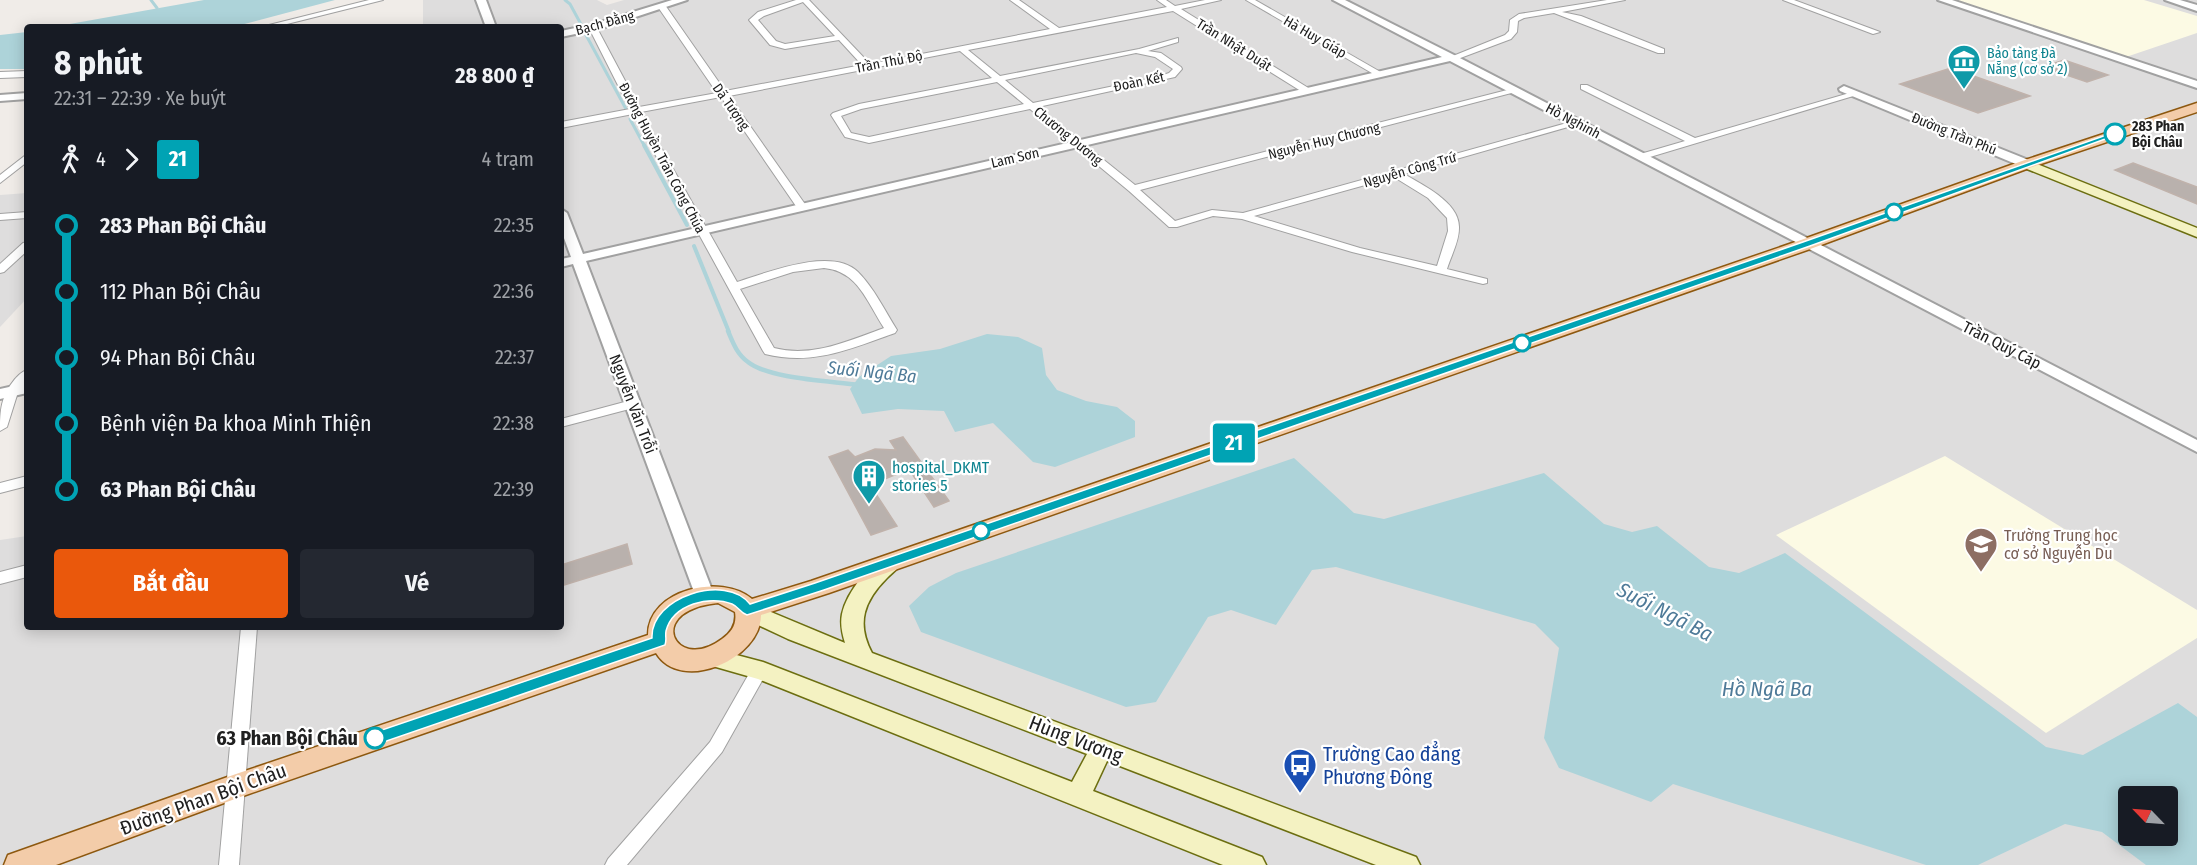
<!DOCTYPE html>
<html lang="vi">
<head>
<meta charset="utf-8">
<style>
	:root { --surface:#171b24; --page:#242831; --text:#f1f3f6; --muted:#9ea1a6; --accent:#ea580c }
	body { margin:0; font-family:"Fira Sans Condensed",sans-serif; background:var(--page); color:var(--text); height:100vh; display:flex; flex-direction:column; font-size:22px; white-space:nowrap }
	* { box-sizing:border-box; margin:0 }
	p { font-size:20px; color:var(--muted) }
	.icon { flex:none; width:33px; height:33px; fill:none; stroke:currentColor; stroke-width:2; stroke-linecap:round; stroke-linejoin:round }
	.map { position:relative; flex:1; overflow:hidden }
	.drawer { position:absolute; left:24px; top:24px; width:540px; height:606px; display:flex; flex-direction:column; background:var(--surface); border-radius:6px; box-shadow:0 3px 15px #0003 }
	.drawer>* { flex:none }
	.badge { padding:0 12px; border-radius:4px; font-size:21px; line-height:39px }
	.needle { width:39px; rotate:295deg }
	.tools { position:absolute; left:2118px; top:786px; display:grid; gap:12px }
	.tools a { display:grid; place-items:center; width:60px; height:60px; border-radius:6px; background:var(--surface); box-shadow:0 3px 15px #0003; font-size:30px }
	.map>.badge { position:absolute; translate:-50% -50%; box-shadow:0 0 0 3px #fff }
	.legs { display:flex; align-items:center; gap:9px; height:66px; padding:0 30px; font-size:20px }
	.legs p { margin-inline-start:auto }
	.overview { display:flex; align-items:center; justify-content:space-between; height:102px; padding:0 30px }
	h1 { font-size:33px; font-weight:700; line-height:45px }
	.cta { display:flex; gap:12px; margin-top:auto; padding:12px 30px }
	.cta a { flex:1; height:69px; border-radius:6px; background:var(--accent); color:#fff; font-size:24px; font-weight:700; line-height:69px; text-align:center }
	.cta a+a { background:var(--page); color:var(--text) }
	ul { padding:0 30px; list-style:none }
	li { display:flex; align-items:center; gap:21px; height:66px; font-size:22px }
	li i { display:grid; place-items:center; width:9px; height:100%; margin:0 8px; background:currentColor }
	li i::after { content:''; width:15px; height:15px; margin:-8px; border:4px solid; border-radius:50%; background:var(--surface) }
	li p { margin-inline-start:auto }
	li:first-child i { background:linear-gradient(#0000 50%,currentColor 0) }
	li:last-child i { background:linear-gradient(currentColor 50%,#0000 0) }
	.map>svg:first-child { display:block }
</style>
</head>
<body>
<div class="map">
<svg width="2197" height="865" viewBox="0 0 2197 865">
	<rect width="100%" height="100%" fill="#f0ece8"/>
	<!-- residential -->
	<g fill="#dedddd" fill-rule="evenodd">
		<path d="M423,0H597L607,5L624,0H2197V865H0V540L27,536V627H561V27H423ZM2128,796H2168V836H2128Z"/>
		<polygon points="27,193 27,298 0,327 0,195"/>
	</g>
	<!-- education -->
	<g fill="#fcfae4">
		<polygon points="1951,0 2144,0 2197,16 2197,33 2126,57"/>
		<polygon points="1945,456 2197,610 2197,638 2046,733 1776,535"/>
	</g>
	<!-- water -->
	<g fill="#add3d9" fill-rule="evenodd">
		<polygon points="204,0 335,0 233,27 53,27"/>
		<polygon points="27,32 27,69 0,69 0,35"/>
		<polygon points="987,334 1018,337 1042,348 1046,375 1057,390 1086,401 1117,407 1135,421 1135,437 1055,467 1033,462 993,423 955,432 944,411 898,409 862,414 850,389 859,377 891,356 940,349"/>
		<path d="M1294,458L1354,513L1384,519L1544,473L1604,524L1632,532L1657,526L1709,567L1739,573L1785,553L2046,747L2083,755L2178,703L2197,717V865H2146L2102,832L2065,824L1978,865H1926L1673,784L1651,802L1559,768L1544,738L1559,648L1535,624L1336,567L1312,570L1276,625L1231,610L1208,617L1156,702L1126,707L921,632L909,606L929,587L956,573ZM2128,796H2168V836H2128Z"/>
	</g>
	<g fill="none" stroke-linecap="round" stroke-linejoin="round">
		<!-- stream-far2 -->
		<g stroke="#add3d9" stroke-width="3">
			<polyline points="151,0 157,8"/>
			<polyline points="565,0 570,4 583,28"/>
			<polyline points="586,35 626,109"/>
			<polyline points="630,119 645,147"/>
		</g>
		<!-- stream-far1 -->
		<g stroke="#add3d9" stroke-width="4">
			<polyline points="644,145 687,225"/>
			<polyline points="694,246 729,332"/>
		</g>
		<!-- stream -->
		<path stroke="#add3d9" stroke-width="4.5" d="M728,331C733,343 737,354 748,362C769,379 832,381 859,385"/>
	</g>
	<!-- building -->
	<g fill="#b9b1ad" stroke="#c0b2ab" stroke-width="1.5">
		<polygon points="2064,60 2108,75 2087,82 2043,67"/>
		<polygon points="1951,68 2030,96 1978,113 1900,84"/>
		<polygon points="2133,163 2197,187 2197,204 2115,170"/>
		<polygon points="903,437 949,501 934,507 909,469 870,485 897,526 871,535 829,457 848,450 855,457 875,449 896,450 890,441"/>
		<polygon points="627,544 632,564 561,586 561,565"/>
	</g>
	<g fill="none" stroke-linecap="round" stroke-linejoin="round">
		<!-- minor casing -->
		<g stroke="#a1a1a1" stroke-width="2">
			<g id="minor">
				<polygon points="369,0 383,0 275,27 261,27"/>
				<path d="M796,0H809L870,64L1050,29L1010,0H1019L1059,28L1167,7L1157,0H1166L1175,6L1205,0H1221L1181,9L1310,89V93H1304L1173,11L968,50L1000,76L1139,49L1178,38V42L1148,51L1161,53L1181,67L1182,69L1175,77L1038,107L1135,185L1515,88L1519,91L1140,190L1175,221L1212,210L1243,213L1574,121L1582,123L1404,174C1422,185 1460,202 1459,228C1459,242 1451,256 1447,269L1487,279V283L1483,284L1352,252L1242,219L1213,216L1177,227H1169L1129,191L1030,109L869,143L845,137L831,115L833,113L859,104L992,78L960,51L729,96L807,207L802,210L798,209L721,97L641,112L737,282C766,273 832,246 858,272C874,288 885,311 897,330L895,333C850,349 813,366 765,354L763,351L633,114L561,128V122L630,109L589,28L593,26L597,28L639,107L717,93L658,7L662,5H665L725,91L862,65L839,40L785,49L770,45L749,20L758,12ZM803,2L835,36L785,44L776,41L758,20L764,16ZM1136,53L1155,57L1173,69L1169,73L1157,77L1033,103L1005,80ZM997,82L1024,104L869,137L851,133L841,116L861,109ZM1394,177L1428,198L1447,218L1448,231L1437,266L1360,248L1254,216ZM824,268C858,271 867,302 884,328C848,341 812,358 774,348L740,289L793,272Z"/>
				<polygon points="1246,0 1255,0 1384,74 1377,76"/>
				<polygon points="1607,0 1625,0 1562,12 1581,16 1664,49 1664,53 1658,53 1554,13 1524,18 1518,21 1517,32 1511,39 1455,60 1448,58 1505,35 1509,31 1510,20 1519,14"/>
				<polygon points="1783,0 1794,0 1880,32 1873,34"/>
				<polygon points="27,71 27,77 0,78 0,72"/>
				<polygon points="1581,85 1587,85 1695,138 1853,92 1860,94 1640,160 1635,157 1637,155 1685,141 1581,89"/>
				<polygon points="27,154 27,162 0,183 0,175"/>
				<polygon points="27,212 27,218 0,220 0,214"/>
				<polygon points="27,242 27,251 4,272 0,273 0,264 23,243"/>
				<path d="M27,370V382L18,392L7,427L0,431C0,410 1,396 15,379C19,375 21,372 27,370Z"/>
				<polygon points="632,400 639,404 637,407 561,427 561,419"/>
				<polygon points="27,476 27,486 0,493 0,483"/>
				<polygon points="27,565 27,577 0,584 0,572"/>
				<polygon points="241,627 257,627 239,865 219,865"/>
				<polygon points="760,663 766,665 768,670 722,752 627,865 605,865 608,859 710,742 754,665"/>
			</g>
		</g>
		<!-- tertiary casing -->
		<g stroke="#a1a1a1" stroke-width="4">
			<g id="tertiary">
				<polygon points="476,0 486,0 496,27 486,27"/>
				<polygon points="672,0 687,0 599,29 561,37 561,31 594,24"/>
				<polygon points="1333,0 1345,0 1456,56 2197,440 2197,452 1450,61 586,261 714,595 711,600 704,602 697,600 573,264 561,267 561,259 571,257 561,230 561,209 567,213 583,254 1442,57"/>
				<polygon points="1938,0 1952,0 2197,81 2197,88"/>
				<polygon points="2165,0 2180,0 2197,5 2197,11"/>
				<polygon points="1844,86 2031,161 2033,164 2027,168 2023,167 1840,91 1839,89"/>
				<polygon points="27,93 27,99 0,101 0,95"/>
				<polygon points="27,383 27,393 0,399 0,389"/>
			</g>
		</g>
		<!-- secondary casing -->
		<g stroke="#6c6e10" stroke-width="3">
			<g id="secondary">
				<polygon points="2027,160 2197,228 2197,237 2022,167 2020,164"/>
				<path d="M893,554L900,556L903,561C899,568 893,572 887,578C864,601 856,623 872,653L1416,857L1420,865H1376L1107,761L1093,791L1262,857L1266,865H1223L758,679L702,663L699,657L702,651L710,648L763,662L1072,782L1087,754L788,639L739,616L736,610L739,604L747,602L845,643C842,633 840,624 842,614C847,592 871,560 893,554Z"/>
			</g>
		</g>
		<!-- primary casing -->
		<g stroke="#8d580f" stroke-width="3">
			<path id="primary" d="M2197,103V112L2032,167L1813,248L829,593L761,615C761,659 681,694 656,653L243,796L56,865H4L8,855L236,774L648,635C648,589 722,573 752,599L811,581L1801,240L2022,161ZM718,603L735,612C737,624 732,632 722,639C681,670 651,624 695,608C702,605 711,604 718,603Z"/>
		</g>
		<!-- minor -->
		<use href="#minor" fill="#fff" fill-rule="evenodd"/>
		<!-- tertiary -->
		<use href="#tertiary" fill="#fff" fill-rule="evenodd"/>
		<!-- secondary -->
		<use href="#secondary" fill="#f4f2c2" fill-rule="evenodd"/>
		<!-- primary -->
		<use href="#primary" fill="#f3cca9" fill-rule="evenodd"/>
	</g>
	<!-- line-1 -->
	<path fill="#00a3b4" stroke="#fff" stroke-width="1.5" d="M2112,133L2119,134L1810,246L824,590L747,615C740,613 739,607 732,604C710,595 673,604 666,631C665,637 667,639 665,645L375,745L370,743L368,738L370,734L652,638C650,597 726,573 750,604L815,583L1803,242Z"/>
	<!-- icons -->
	<defs>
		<g id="museum-pin" transform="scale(1.725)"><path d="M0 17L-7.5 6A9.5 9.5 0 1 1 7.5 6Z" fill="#0f9aa8" stroke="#fff"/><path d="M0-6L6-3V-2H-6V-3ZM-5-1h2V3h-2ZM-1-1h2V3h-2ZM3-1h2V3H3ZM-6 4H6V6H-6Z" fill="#fff"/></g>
		<g id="building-pin" transform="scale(1.725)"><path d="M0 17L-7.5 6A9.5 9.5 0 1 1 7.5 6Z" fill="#0f9aa8" stroke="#fff"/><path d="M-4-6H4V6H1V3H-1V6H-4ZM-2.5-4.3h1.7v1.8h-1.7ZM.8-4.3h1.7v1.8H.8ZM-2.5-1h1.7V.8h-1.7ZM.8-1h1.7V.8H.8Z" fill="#fff"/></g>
		<g id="school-pin" transform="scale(1.725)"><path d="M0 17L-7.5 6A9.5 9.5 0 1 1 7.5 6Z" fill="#8d6e63" stroke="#fff"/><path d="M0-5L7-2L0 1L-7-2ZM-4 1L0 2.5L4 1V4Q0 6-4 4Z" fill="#fff"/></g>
		<g id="bus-pin" transform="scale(1.725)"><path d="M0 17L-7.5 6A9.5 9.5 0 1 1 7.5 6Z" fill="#1a4fb4" stroke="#fff"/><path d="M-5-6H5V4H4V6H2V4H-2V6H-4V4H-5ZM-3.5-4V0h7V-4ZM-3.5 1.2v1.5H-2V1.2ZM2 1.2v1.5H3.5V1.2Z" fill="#fff"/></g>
	</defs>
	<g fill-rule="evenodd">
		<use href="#museum-pin" x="1964" y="61"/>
		<use href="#building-pin" x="869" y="476"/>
		<use href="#school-pin" x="1981" y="544"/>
		<use href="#bus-pin" x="1300" y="765"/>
	</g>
	<!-- markers -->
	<g fill="#fff" stroke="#00a3b4" stroke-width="3">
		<circle cx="2115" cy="134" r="10"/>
		<circle cx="1894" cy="212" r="8"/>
		<circle cx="1522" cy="343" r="8"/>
		<circle cx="981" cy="531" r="8"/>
		<circle cx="375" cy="738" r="10"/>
	</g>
	<g text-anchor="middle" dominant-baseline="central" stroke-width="4.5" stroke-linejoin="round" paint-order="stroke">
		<!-- far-street labels -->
		<g font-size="14" fill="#202020" stroke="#fff">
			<text transform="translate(605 23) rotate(-15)">Bạch Đằng</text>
			<text transform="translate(1315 37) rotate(30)">Hà Huy Giáp</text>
			<text transform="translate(1234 45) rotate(32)">Trần Nhật Duật</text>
			<text transform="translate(889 62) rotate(-11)">Trần Thủ Độ</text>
			<text transform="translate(1139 82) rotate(-12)">Đoàn Kết</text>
			<text transform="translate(731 107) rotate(55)">Dã Tượng</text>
			<text transform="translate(1573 121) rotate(28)">Hồ Nghinh</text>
			<text transform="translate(1954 134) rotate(22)">Đường Trần Phú</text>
			<text transform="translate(1068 136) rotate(39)">Chương Dương</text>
			<text transform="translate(1324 141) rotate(-14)">Nguyễn Huy Chương</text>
			<text transform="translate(662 158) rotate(62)">Đường Huyền Trân Công Chúa</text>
			<text transform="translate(1015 158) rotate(-13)">Lam Sơn</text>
			<text transform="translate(1410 170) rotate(-16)">Nguyễn Công Trứ</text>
		</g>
		<!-- far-culture labels -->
		<g font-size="14" fill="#0d838f" stroke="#fff" text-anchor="start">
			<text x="1987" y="53">Bảo tàng Đà<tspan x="1987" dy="16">Nẵng (cơ sở 2)</tspan></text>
		</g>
		<!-- far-stop labels -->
		<g font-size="14" font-weight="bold" fill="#202020" stroke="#fff" text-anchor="start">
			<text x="2132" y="126">283 Phan<tspan x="2132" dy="16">Bội Châu</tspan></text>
		</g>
		<!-- street labels -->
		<g font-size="16" fill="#202020" stroke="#fff">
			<text transform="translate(2002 345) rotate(27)">Trần Quý Cáp</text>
			<text transform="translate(633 404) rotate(69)">Nguyễn Văn Trỗi</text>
		</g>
		<!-- culture labels -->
		<g font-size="16" fill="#0d838f" stroke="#fff" text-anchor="start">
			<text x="892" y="467">hospital_DKMT<tspan x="892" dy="18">stories 5</tspan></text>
		</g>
		<!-- education labels -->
		<g font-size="16" fill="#785e54" stroke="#fff" text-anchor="start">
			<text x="2004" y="535">Trường Trung học<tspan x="2004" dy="18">cơ sở Nguyễn Du</tspan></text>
		</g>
		<!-- water labels -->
		<g font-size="18" font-style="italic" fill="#4e7a98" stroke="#fff">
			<text transform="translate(872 372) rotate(6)">Suối Ngã Ba</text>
		</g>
		<!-- near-stop labels -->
		<g font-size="20" font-weight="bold" fill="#202020" stroke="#fff" text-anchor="end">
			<text x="358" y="738">63 Phan Bội Châu</text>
		</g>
		<!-- near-street labels -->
		<g font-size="20" fill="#202020" stroke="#fff">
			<text transform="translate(1076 739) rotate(21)">Hùng Vương</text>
			<text transform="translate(203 799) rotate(-20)">Đường Phan Bội Châu</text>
		</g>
		<!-- near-transit labels -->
		<g font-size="20" fill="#164399" stroke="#fff" text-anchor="start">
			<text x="1323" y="754">Trường Cao đẳng<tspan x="1323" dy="23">Phương Đông</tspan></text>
		</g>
		<!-- near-water labels -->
		<g font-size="21" font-style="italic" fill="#4e7a98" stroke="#fff">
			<text transform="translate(1665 612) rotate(27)">Suối Ngã Ba</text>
			<text x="1767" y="689">Hồ Ngã Ba</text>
		</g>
	</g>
</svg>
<div class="tools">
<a><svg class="needle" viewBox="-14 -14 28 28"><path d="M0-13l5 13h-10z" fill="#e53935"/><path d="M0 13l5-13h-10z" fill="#9ea1a6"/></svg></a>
</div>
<b class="badge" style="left:1234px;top:443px;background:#00a3b4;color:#fff">21</b>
<section class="drawer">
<div class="overview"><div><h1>8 phút</h1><p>22:31 – 22:39 · Xe buýt</p></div><b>28 800 ₫</b></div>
<div class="legs"><svg class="icon" aria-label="walk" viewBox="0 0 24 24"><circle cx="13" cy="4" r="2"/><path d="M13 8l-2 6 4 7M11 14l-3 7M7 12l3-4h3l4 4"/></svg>4<svg class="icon" aria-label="forward" viewBox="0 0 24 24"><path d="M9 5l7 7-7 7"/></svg><b class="badge" style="background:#00a3b4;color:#fff">21</b><p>4 trạm</p></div>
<ul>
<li><i style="color:#00a3b4"></i><b>283 Phan Bội Châu</b><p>22:35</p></li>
<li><i style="color:#00a3b4"></i><span>112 Phan Bội Châu</span><p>22:36</p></li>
<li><i style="color:#00a3b4"></i><span>94 Phan Bội Châu</span><p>22:37</p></li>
<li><i style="color:#00a3b4"></i><span>Bệnh viện Đa khoa Minh Thiện</span><p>22:38</p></li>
<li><i style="color:#00a3b4"></i><b>63 Phan Bội Châu</b><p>22:39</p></li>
</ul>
<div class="cta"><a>Bắt đầu</a><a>Vé</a></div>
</section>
</div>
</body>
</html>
